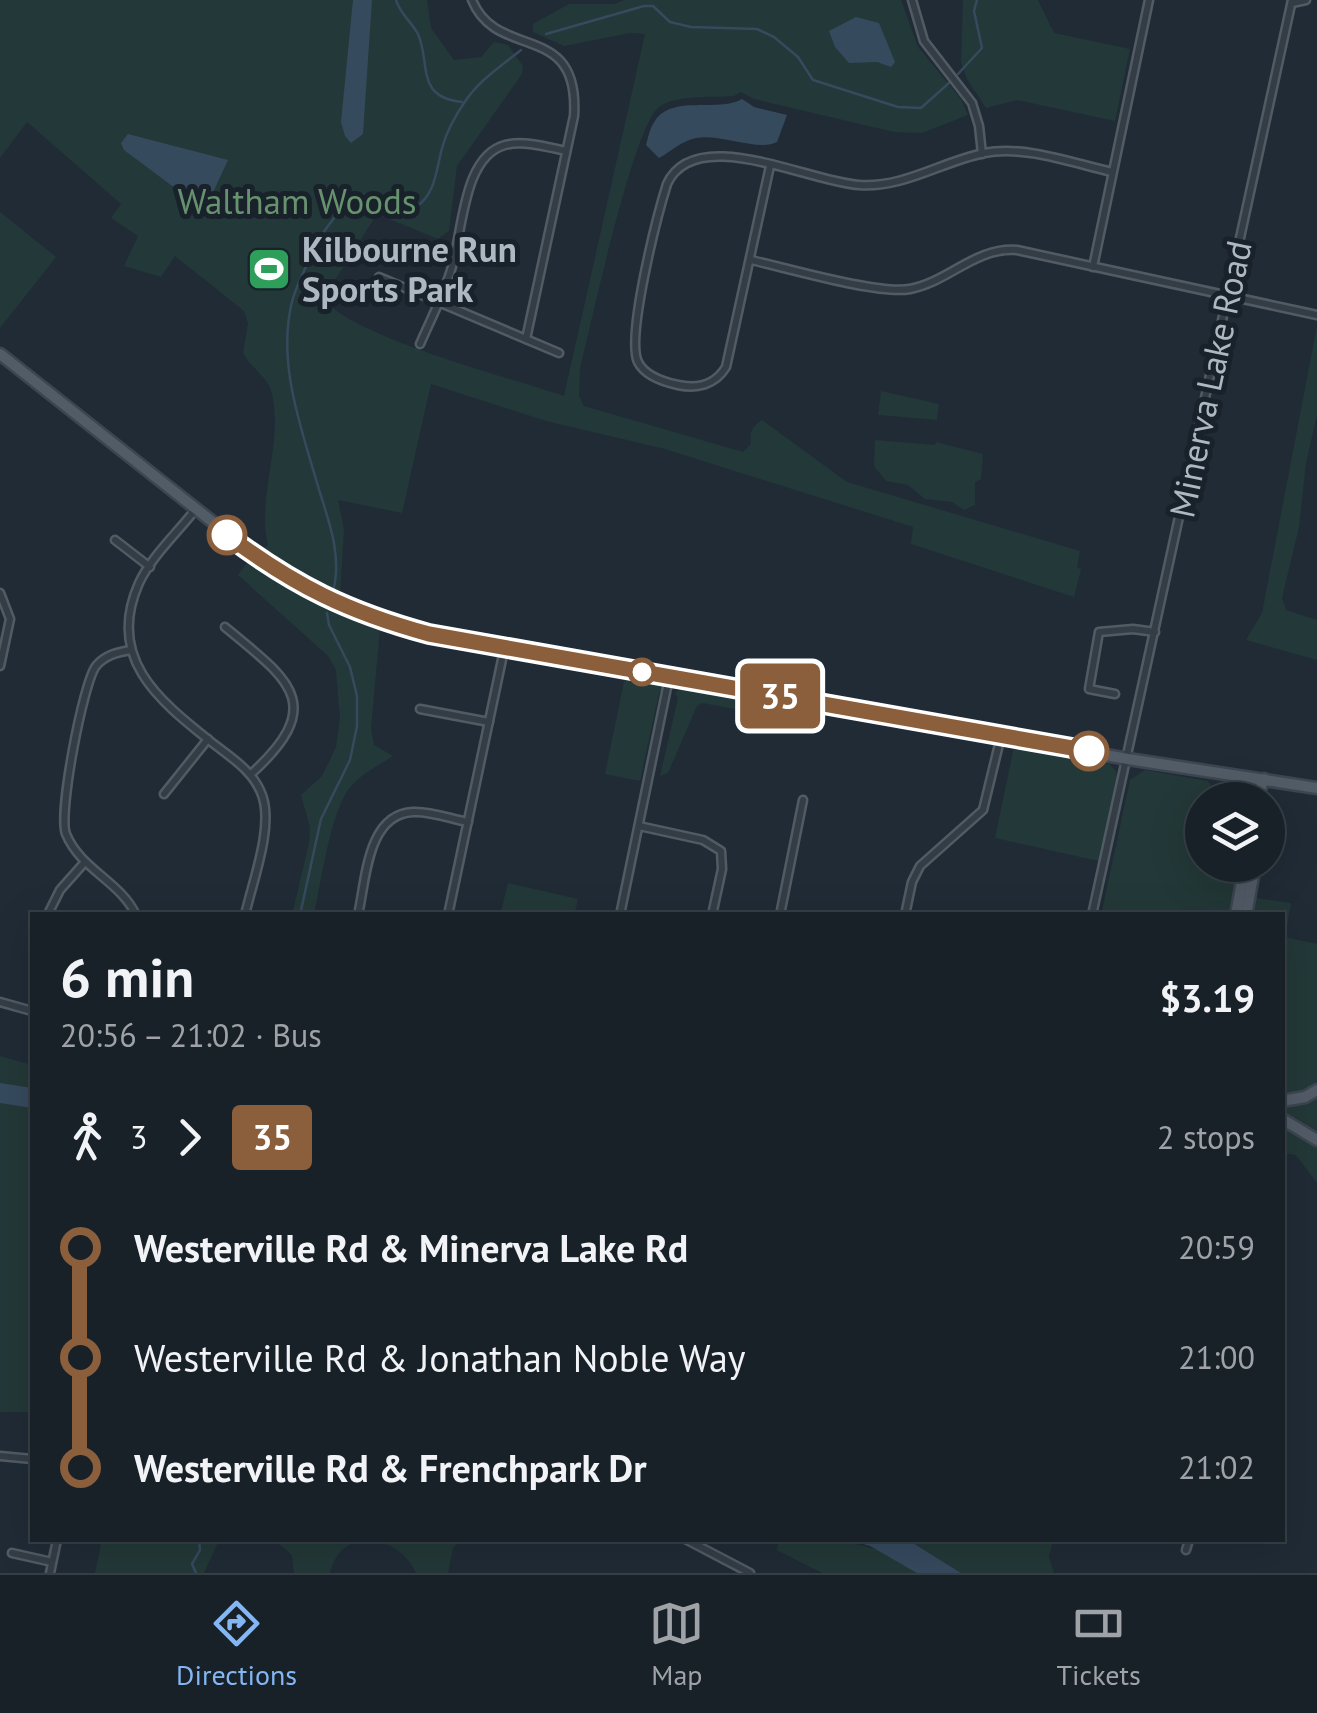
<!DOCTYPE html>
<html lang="en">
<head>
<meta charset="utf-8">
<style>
	:root { --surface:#182028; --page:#212830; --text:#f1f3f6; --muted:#9fa3a8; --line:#363e45; --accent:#83b6f3 }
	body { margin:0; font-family:"PT Sans",sans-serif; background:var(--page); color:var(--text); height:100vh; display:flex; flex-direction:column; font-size:38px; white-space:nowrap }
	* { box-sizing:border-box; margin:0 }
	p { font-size:32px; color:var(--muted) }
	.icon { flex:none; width:55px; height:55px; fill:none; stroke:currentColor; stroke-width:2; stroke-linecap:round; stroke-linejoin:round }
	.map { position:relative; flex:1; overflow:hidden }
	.details { position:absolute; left:30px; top:912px; width:1255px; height:630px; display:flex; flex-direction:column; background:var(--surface); border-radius:0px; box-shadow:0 10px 40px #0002,0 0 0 2px var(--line) }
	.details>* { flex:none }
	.badge { padding:0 20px; border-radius:8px; font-size:35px; line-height:65px }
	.tools { position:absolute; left:1185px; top:782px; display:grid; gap:20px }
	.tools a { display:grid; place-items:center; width:100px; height:100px; border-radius:50%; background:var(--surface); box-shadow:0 10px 40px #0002,0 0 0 2px var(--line); font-size:50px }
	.map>.badge { position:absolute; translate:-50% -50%; box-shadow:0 0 0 5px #fff }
	.legs { display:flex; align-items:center; gap:15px; height:110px; padding:0 30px; font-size:32px }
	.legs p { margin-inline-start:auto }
	.summary { display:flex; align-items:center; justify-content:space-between; height:170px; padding:0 30px }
	h1 { font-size:55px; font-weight:600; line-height:75px }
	ul { padding:0 30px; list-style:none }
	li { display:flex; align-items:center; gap:35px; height:110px; font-size:38px }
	li i { display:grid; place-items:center; width:15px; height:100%; margin:0 12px; background:currentColor }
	li i::after { content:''; width:25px; height:25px; margin:-12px; border:8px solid; border-radius:50%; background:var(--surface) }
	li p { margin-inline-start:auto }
	li:first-child i { background:linear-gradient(#0000 50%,currentColor 0) }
	li:last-child i { background:linear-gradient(currentColor 50%,#0000 0) }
	.dock { display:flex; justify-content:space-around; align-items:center; height:140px; border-top:2px solid var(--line); background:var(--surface); font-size:28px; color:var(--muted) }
	.dock a { display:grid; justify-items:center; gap:5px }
	.dock .on { color:var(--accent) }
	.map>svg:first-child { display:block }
</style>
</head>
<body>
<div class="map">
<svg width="1317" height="1573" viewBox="0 0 1317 1573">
	<rect width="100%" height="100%" fill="#202b36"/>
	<!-- green -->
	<g fill="#233838">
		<path d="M0,0H427L431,28L454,60L481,57L494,42L508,45L523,66L522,74L457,166L449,231L438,239L377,214L323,299C358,339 508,377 564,396L645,34L630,33L564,46L533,32V24L569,4H615L624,0H901L918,47L961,99L968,115L922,133L894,132L754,99L741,92L734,96C712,98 675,94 658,108C633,129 591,325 580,368L579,396L584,406L743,452L751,444C749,432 752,427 762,420L847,482L1080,551L1077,567L1081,569L1074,597L911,544L913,527L665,449L546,421L431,384L402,513L338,500L344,529L340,597L313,584L261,550L268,545C256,495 285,441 271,390C266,376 250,367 243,353L248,324L244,311L175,256L161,277L124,266L138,236L111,218L121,204L27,122L0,158Z"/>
		<polygon points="963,0 1038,0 1054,33 1130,49 1115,121 1017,100 986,108 967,79 961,62"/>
		<polygon points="0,212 56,257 0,328"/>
		<polygon points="1317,326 1317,415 1306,463 1299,527 1282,598 1286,610 1317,620 1317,660 1246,640 1262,613"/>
		<polygon points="881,391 939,404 937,420 878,415"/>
		<polygon points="875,440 935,445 936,442 983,454 981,479 975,482 975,505 964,510 952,502 925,499 908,485 886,481 874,466"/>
		<path d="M249,560L317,604L380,629L371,728L374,745L393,756C380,765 363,773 353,784C331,805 321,884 314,915H292L309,843L310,828L301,795L322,776L336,747L340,718L336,670L328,656L238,575Z"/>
		<polygon points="625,677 658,682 663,690 659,693 640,781 605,774"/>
		<polygon points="683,687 797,707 795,720 702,703 697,706 668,773 660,776 678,698 675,693"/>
		<polygon points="1014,747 1109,764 1116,771 1117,781 1099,861 995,838"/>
		<polygon points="1145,770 1208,781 1211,786 1209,800 1202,800 1202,865 1240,865 1231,915 1101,915 1130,780"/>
		<polygon points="508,883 578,899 574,915 500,915"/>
		<path d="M1255,898L1291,903L1285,937L1317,944V1082C1306,1090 1296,1094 1283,1095L1282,915H1252Z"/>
		<polygon points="0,1056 32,1065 32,1412 0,1412"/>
		<polygon points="1317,1095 1317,1134 1283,1114 1282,1105 1297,1104"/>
		<polygon points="1282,1124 1317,1145 1317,1183 1296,1155 1283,1153"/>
		<polygon points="102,1540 219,1540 204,1573 95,1573"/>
		<path d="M255,1540H460L453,1548L448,1573H416C399,1534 341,1525 330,1573H294L292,1555L279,1544Z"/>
		<path d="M779,1540C828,1540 877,1538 917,1573H822L777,1550Z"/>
		<polygon points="908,1540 1053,1540 1049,1557 1054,1573 961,1573"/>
	</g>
	<!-- water -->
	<g fill="#364a5e">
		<polygon points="353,0 372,0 363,134 351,143 345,136 341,122"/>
		<polygon points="856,17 879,23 895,62 891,67 877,62 849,63 835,47 829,31"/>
		<path d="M742,99L754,107L787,115L777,142C759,152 720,133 696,138C681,141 672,151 659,158L646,145C648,138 650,127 655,121C672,94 718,113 742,99Z"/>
		<polygon points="128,134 228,160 209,201 204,205 195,203 124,150 121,143"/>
		<polygon points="0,1083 32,1088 32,1108 0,1103"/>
		<polygon points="849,1540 908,1540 961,1573 917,1573 870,1546"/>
	</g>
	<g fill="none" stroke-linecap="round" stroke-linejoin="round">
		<!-- stream -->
		<g stroke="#364a5e" stroke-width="2.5">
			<path d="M396,0C400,14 411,21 418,34C431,64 415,97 462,102"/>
			<polyline points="546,34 644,6 653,6 670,22 691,27 757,29 774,37 798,57 813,80 898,107 921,108 950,82"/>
			<polyline points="958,74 982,48 974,11 977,0"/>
			<path d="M333,591C342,558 330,524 320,493C303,433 275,362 293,298C298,282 307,265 314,249C319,237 345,200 357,196C375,190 397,207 416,207C437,193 436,167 443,145C447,131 456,115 464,103C478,81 501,66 521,50"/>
			<polyline points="300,915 321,819 350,760 357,726 357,696 350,667 329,625 327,613"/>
			<polyline points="196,1573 192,1564 200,1550 199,1540"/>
		</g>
		<!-- street casing -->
		<g stroke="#515b64" stroke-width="11">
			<g id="street">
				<path d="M472,0C497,62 580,19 574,116L526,339"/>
				<polyline points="912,0 924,41 972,103 979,126 982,154"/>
				<polyline points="1292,3 1306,0"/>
				<path d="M770,166L726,367C715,385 697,389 678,385C664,382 645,376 638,362C626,337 657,216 667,184C695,123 809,182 859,185C904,188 941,162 984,153C1025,145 1072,163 1112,172"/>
				<path d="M751,260C787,268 879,295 910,289C950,281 975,247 1017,250L1317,315"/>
				<polyline points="1093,267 1149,0"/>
				<polyline points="379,277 559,353"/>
				<path d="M420,344C430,321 442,298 450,273C463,237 461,157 505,145C524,140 547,147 566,151"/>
				<path d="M195,510C177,533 151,557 139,583C106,657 157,699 210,741C230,757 253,770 262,795C274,827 252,883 245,915"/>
				<polyline points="115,540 150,567"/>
				<polyline points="0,593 10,619 0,666"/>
				<path d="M225,627C289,680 328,704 251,774"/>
				<path d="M131,650C118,652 105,655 96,666C83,683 58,814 66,834C81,870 120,881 136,915"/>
				<polyline points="1115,694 1089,689 1099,632 1133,629 1155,632"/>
				<polyline points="420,709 489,722"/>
				<polyline points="164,794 208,739"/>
				<polyline points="639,826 703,840 721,851 722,869 712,915"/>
				<polyline points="48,914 60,890 84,863"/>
				<path d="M358,915C366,880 367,814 413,812C431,811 451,819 468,822"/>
				<polyline points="448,915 504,650"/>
				<polyline points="620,915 669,678"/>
				<polyline points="780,915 803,800"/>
				<polyline points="905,915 912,882 920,866 983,810 1001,736"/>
				<polyline points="1092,915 1292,0"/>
				<polyline points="0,1002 32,1011"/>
				<polyline points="0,1456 32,1459"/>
				<polyline points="687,1540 750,1573"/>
				<polyline points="1186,1550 1189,1540"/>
				<polyline points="12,1553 52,1562"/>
				<polyline points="50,1573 57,1540"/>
			</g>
		</g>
		<!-- primary casing -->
		<g stroke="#3d4650" stroke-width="15">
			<g id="primary">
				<polyline points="0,354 257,557 335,604 375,619 483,645 1128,759 1317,788"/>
				<polyline points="1256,800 1264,779"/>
				<polyline points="1236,915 1245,865"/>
				<polyline points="1246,915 1255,865"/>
				<polyline points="1282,1101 1305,1097 1317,1090"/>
				<polyline points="1282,1119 1317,1140"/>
			</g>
		</g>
		<!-- street -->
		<use href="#street" stroke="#343d46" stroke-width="6"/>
		<!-- primary -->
		<use href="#primary" stroke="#525c67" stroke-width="10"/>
	</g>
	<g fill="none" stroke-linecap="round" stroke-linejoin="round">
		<!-- line-1 casing -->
		<g stroke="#fff" stroke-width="22">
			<path id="line-1" d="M227,535C295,586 348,612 429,634L1089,751"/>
		</g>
		<!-- line-1 -->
		<use href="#line-1" stroke="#8b5e3c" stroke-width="15"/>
	</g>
	<!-- icons -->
	<defs>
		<g id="stadium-square" transform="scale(2.25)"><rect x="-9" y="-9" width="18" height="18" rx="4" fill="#2e9e5b" stroke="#19222b"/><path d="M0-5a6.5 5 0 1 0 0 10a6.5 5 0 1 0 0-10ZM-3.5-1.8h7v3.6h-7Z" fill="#fff"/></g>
	</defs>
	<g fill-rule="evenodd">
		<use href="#stadium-square" x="269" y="269"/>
	</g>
	<!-- markers -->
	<g fill="#fff" stroke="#8b5e3c" stroke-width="5">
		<circle cx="227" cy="535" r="18"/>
		<circle cx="642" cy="672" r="12"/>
		<circle cx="1089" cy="751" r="18"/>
	</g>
	<g text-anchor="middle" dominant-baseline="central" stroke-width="10" stroke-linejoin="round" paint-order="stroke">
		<!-- park labels -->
		<g font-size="35" fill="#67926e" stroke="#19222b">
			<text x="297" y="201">Waltham Woods</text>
		</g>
		<!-- poi labels -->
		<g font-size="35" font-weight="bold" fill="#aeb8c3" stroke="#19222b" text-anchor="start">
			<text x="302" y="249">Kilbourne Run<tspan x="302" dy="40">Sports Park</tspan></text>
		</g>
		<!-- street labels -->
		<g font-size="35" fill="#aeb8c3" stroke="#19222b">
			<text transform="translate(1210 379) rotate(-78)">Minerva Lake Road</text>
		</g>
	</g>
</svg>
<div class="tools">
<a><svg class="icon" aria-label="layers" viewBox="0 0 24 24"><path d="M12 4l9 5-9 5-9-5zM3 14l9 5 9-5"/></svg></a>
</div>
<b class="badge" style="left:780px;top:696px;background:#8b5e3c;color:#fff">35</b>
<section class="details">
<div class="summary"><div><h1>6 min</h1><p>20:56 – 21:02 · Bus</p></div><b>$3.19</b></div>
<div class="legs"><svg class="icon" aria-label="walk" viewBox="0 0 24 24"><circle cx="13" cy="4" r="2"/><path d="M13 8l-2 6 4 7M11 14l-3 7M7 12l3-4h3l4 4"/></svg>3<svg class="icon" aria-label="forward" viewBox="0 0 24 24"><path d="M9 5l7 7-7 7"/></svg><b class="badge" style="background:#8b5e3c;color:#fff">35</b><p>2 stops</p></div>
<ul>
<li><i style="color:#8b5e3c"></i><b>Westerville Rd &amp; Minerva Lake Rd</b><p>20:59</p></li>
<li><i style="color:#8b5e3c"></i><span>Westerville Rd &amp; Jonathan Noble Way</span><p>21:00</p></li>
<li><i style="color:#8b5e3c"></i><b>Westerville Rd &amp; Frenchpark Dr</b><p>21:02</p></li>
</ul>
</section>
</div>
<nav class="dock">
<a class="on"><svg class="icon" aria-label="directions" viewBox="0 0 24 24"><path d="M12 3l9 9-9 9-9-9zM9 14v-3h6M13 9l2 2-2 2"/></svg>Directions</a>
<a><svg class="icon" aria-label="map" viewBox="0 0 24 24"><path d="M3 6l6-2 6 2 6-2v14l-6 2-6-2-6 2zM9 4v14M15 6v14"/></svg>Map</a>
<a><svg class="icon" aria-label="tickets" viewBox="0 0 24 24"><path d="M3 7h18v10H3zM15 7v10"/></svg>Tickets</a>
</nav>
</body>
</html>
